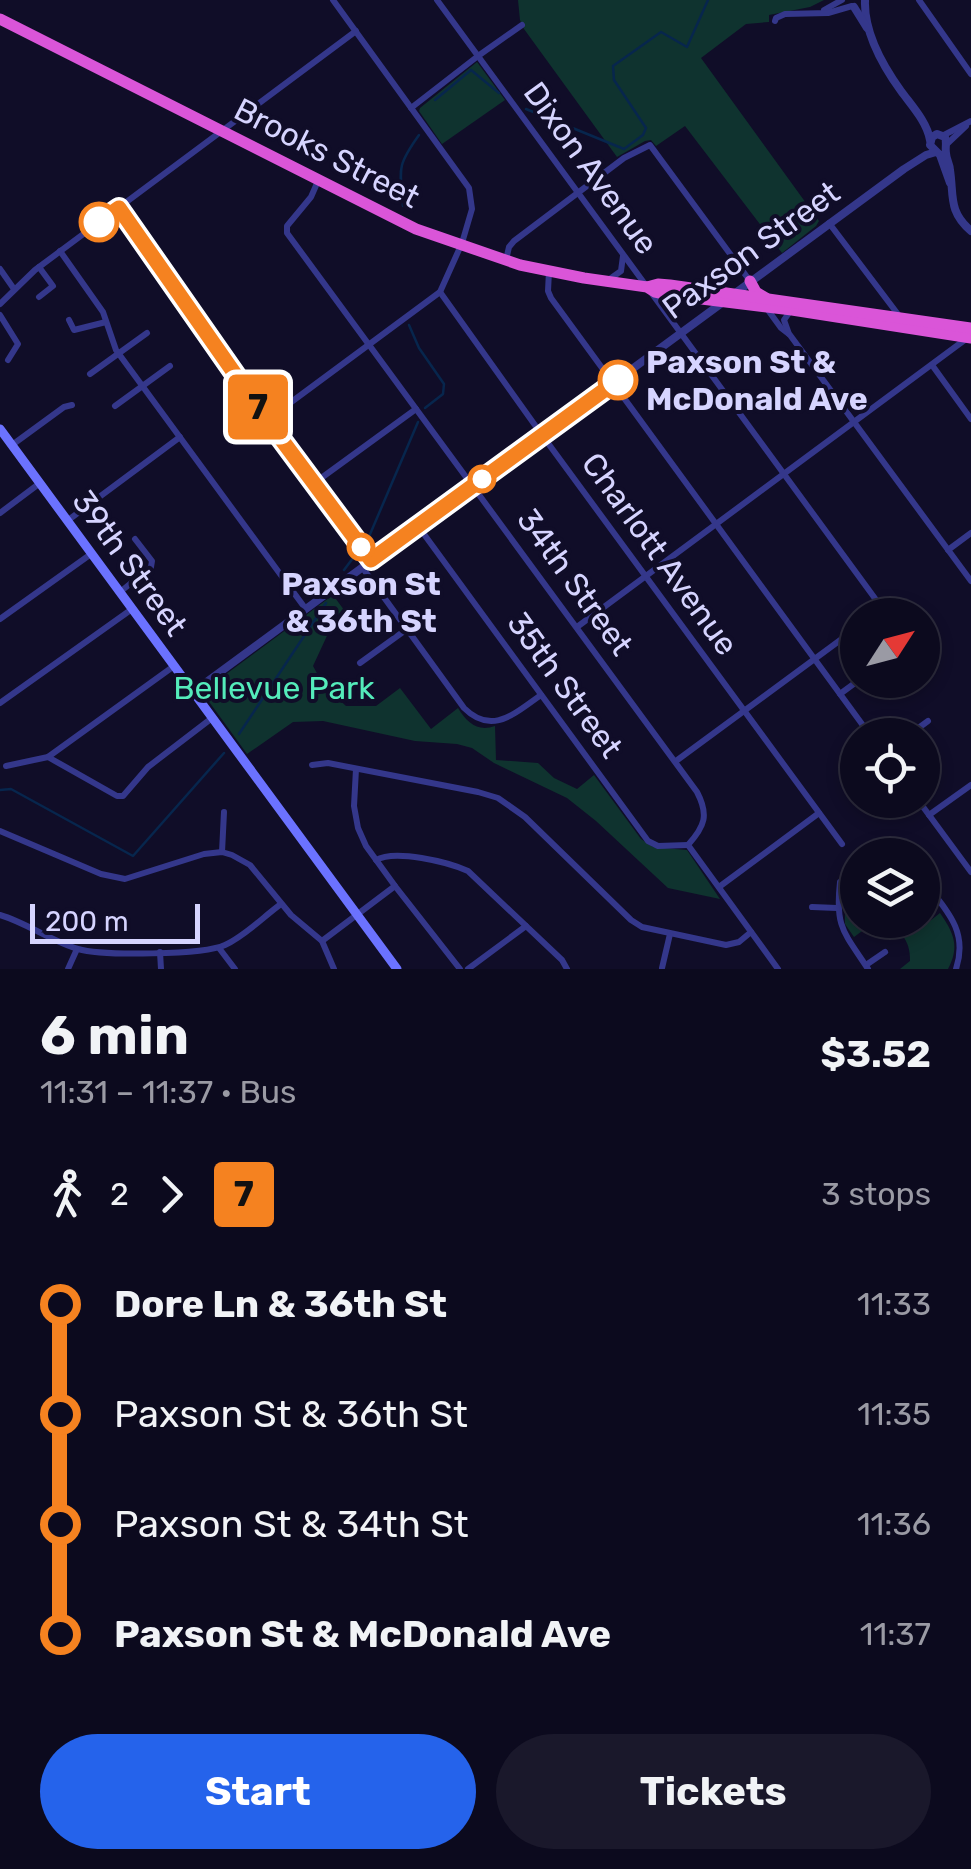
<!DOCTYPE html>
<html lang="en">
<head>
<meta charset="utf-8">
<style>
	:root { --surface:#0c0a1e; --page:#1a182b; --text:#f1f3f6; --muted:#9a9aa4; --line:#2c2b3c; --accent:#2563eb }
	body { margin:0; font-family:Rubik,sans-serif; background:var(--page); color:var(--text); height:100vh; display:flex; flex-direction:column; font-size:38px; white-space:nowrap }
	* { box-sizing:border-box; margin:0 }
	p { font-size:32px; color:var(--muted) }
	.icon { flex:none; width:55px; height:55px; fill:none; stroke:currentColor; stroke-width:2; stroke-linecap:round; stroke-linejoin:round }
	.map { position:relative; height:969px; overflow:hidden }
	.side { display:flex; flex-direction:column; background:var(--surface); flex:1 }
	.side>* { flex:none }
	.badge { padding:0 20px; border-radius:8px; font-size:35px; line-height:65px }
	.needle { width:65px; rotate:54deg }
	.tools { position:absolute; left:840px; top:598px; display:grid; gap:20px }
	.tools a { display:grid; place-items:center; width:100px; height:100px; border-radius:50%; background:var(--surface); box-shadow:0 5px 15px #0003,0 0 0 2px var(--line); font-size:50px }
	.scale { position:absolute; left:30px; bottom:25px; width:170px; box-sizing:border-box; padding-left:10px; border:5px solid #d6d4ff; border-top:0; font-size:28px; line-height:35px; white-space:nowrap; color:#d6d4ff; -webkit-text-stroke:8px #100d28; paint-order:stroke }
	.map>.badge { position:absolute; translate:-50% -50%; box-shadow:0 0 0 5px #fff }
	.legs { display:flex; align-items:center; gap:15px; height:110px; padding:0 40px; font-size:32px }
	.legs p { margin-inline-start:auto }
	.overview { display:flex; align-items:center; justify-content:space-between; height:170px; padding:0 40px }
	h1 { font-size:55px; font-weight:700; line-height:75px }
	.primary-button { display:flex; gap:20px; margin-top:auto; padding:20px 40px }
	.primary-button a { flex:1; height:115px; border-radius:60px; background:var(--accent); color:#fff; font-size:40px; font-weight:700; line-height:115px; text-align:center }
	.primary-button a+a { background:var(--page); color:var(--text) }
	ul { padding:0 40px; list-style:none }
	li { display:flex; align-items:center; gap:35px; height:110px; font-size:38px }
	li i { display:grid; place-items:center; width:15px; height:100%; margin:0 12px; background:currentColor }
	li i::after { content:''; width:25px; height:25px; margin:-12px; border:8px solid; border-radius:50%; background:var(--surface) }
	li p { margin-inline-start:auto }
	li:first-child i { background:linear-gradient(#0000 50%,currentColor 0) }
	li:last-child i { background:linear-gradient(currentColor 50%,#0000 0) }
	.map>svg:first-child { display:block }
</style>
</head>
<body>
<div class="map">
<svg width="971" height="969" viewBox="0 0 971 969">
	<rect width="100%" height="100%" fill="#100d28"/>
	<!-- green -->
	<g fill="#0f332f">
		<polygon points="518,0 824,0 810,7 769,15 769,22 746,24 701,58 819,221 816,226 782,253 685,126 656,146 651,140 645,141 617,157 524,29 520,20"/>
		<polygon points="477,62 505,100 442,144 419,111 420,108"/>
		<path d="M333,595L347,614L332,625L313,666L324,686L346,706H376L400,688L431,729L458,708C467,723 478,732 495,726L496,760L538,763L554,778L577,789L594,775L641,839L653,847L687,850L720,899L668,888L596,821L567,798L494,763L472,748L457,744L415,741L323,721L293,722L247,754L202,692Z"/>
		<polygon points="857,892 858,920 877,920 854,937 845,924 845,894"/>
		<path d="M940,913C954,933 960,947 948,969H900L910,961C911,939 898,927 879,920H898L901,924L906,921L915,933Z"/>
	</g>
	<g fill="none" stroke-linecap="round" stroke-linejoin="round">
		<!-- stream -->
		<g stroke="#07264d" stroke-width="2.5">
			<polyline points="435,100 471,70 499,93"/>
			<polyline points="526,109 624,149 643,135 646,128 614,80 613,66 661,32 687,47 708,0"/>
			<path d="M403,206C400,169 396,167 419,135"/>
			<polyline points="409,325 419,348 444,384 443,394 425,408"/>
			<polyline points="368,539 418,422"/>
			<polyline points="344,570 356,554"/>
			<polyline points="239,734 326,603"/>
			<polyline points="0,790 11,789 133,856 224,753"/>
		</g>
		<!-- minor -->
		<g stroke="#34378b" stroke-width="6">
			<polyline points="437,0 882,608 873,615"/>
			<polyline points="919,0 971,74"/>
			<polyline points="824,10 842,0"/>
			<polyline points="775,21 776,18 785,14 828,13 852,6"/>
			<polyline points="411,108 478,56 522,25"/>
			<polyline points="944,135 971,121"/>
			<polyline points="948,143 966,126"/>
			<path d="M318,181L311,197L287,226V233L697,792C709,815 705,826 688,845L778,969"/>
			<polyline points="119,207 267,420 371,560"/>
			<polyline points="829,223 900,317"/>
			<polyline points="60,251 103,312 116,350 305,608"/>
			<polyline points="506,260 509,247 514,241 624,158 650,145 750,281"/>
			<polyline points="39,267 53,286 39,297"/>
			<polyline points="0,269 14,289"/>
			<polyline points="549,271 548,291 551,298 870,735"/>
			<polyline points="607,281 621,271 623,256"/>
			<polyline points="440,292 542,435 842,844"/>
			<polyline points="0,304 35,270 356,31"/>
			<polyline points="765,306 781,328 790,335 971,581"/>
			<polyline points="0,315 18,344 8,360"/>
			<polyline points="69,320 74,330 106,322"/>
			<polyline points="789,334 784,320 791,310"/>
			<polyline points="932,365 971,419"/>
			<polyline points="90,374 147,333"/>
			<polyline points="115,406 170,366"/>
			<polyline points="267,420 440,292 462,243 472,209 469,188 333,0"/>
			<polyline points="12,445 64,407 72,405"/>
			<polyline points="313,484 416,409"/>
			<polyline points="0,513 40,483"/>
			<polyline points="67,521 180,437"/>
			<polyline points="418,526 648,841 658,846 688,845"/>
			<polyline points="948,550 971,533"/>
			<path d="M362,567L464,708C492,736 515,713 541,695"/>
			<polyline points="120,592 151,567 152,561 135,539"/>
			<polyline points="0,619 91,554"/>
			<polyline points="577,627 966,339"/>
			<polyline points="360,663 407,629"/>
			<polyline points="840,694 859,680"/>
			<polyline points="0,703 132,609"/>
			<polyline points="909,735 928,721"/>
			<polyline points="48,757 117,796 123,796 148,767 212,718"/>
			<polyline points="676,761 858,627"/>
			<polyline points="312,765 328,763 478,792 498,798 525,817 631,920 642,927 726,945 739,942 751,932"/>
			<polyline points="6,766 48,757 174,666"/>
			<polyline points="356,769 354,806 358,828 366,846 395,886 460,969"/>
			<polyline points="918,800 971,872"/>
			<polyline points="929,815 971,785"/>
			<polyline points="0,831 101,874 125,879 204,854 222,852 232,855 250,865 291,915 322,941 334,969"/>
			<polyline points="222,852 224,812"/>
			<polyline points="900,855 904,842"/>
			<path d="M376,860C395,849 448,862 468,871L562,960L567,969"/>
			<path d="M922,879C945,909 969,930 956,969"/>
			<path d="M840,882C835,928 844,932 868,969"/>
			<polyline points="719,887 819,813"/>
			<polyline points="812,907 837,908"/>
			<path d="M0,915C27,923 51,941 78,949C101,956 204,955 225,945C245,936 263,917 281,904"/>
			<polyline points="322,941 395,886"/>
			<polyline points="219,948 235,969"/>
			<polyline points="160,952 161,969"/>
			<polyline points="866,965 885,952"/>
			<polyline points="662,968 670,934"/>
			<polyline points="68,969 77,949"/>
			<polyline points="468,969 526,926"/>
		</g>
		<!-- tertiary -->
		<g stroke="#34378b" stroke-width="8">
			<path d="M865,1C864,32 883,66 901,91C912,106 927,122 930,140"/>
			<polyline points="854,7 867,28"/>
			<path d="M950,183L940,155L930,145L932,137L937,134L945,137C947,142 945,148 946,153C946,159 950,164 950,170C954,196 948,211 971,231"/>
			<polyline points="193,692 904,169 926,155 936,152"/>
		</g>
		<!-- secondary -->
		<polyline stroke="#6b72ff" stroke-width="9" points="0,429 397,969"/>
		<!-- trunk -->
		<g stroke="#da55d8" stroke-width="11">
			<polyline points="0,19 416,229 520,265 584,278 647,287 655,292 669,295 792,310 971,338"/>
			<polyline points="750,281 756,292 766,298"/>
			<polyline points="647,287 658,284 670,285 971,328"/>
		</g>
	</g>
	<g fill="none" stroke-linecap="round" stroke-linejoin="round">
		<!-- line-1 casing -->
		<g stroke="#fff" stroke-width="22">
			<polyline id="line-1" points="99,222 119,208 267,420 371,560 618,380"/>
		</g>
		<!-- line-1 -->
		<use href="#line-1" stroke="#f58220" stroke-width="15"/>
	</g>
	<!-- markers -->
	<g fill="#fff" stroke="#f58220" stroke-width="5">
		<circle cx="99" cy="222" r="18"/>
		<circle cx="618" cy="380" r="18"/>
		<circle cx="482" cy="479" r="12"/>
		<circle cx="361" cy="547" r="12"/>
	</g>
	<g text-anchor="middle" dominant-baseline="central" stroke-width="8" stroke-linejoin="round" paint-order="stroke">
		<!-- street labels -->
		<g font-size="32" fill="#d6d4ff" stroke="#100d28">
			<text transform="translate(327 153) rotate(27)">Brooks Street</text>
			<text transform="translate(591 168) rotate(54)">Dixon Avenue</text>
			<text transform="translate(751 250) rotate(-36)">Paxson Street</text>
			<text transform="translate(660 554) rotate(54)">Charlott Avenue</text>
			<text transform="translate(130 563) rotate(54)">39th Street</text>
			<text transform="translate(575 582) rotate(54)">34th Street</text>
			<text transform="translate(565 685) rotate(54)">35th Street</text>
		</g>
		<!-- stop labels -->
		<g font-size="32" font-weight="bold" fill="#d6d4ff" stroke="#100d28" text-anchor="start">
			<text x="646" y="362">Paxson St &amp;<tspan x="646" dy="37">McDonald Ave</tspan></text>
			<text x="361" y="584" text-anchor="middle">Paxson St<tspan x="361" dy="37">&amp; 36th St</tspan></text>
		</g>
		<!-- park labels -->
		<g font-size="32" fill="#54ebba" stroke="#100d28">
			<text x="274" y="688">Bellevue Park</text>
		</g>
	</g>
</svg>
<div class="tools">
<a><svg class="needle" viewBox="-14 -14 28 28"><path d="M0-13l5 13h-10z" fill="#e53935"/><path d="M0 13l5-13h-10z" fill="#9a9aa4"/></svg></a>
<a><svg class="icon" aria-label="locate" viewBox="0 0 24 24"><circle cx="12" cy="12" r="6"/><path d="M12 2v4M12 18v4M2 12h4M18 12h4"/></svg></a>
<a><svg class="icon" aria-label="layers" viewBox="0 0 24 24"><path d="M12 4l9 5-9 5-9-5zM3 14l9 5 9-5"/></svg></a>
</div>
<div class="scale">200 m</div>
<b class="badge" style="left:258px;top:407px;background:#f58220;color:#111">7</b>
</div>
<section class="side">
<div class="overview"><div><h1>6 min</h1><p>11:31 – 11:37 · Bus</p></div><b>$3.52</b></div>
<div class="legs"><svg class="icon" aria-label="walk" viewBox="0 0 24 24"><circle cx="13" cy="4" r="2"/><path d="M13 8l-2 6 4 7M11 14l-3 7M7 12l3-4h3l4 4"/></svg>2<svg class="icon" aria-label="forward" viewBox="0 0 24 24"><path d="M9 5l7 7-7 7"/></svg><b class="badge" style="background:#f58220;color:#111">7</b><p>3 stops</p></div>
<ul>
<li><i style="color:#f58220"></i><b>Dore Ln &amp; 36th St</b><p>11:33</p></li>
<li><i style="color:#f58220"></i><span>Paxson St &amp; 36th St</span><p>11:35</p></li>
<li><i style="color:#f58220"></i><span>Paxson St &amp; 34th St</span><p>11:36</p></li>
<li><i style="color:#f58220"></i><b>Paxson St &amp; McDonald Ave</b><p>11:37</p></li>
</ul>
<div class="primary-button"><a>Start</a><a>Tickets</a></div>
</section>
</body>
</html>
